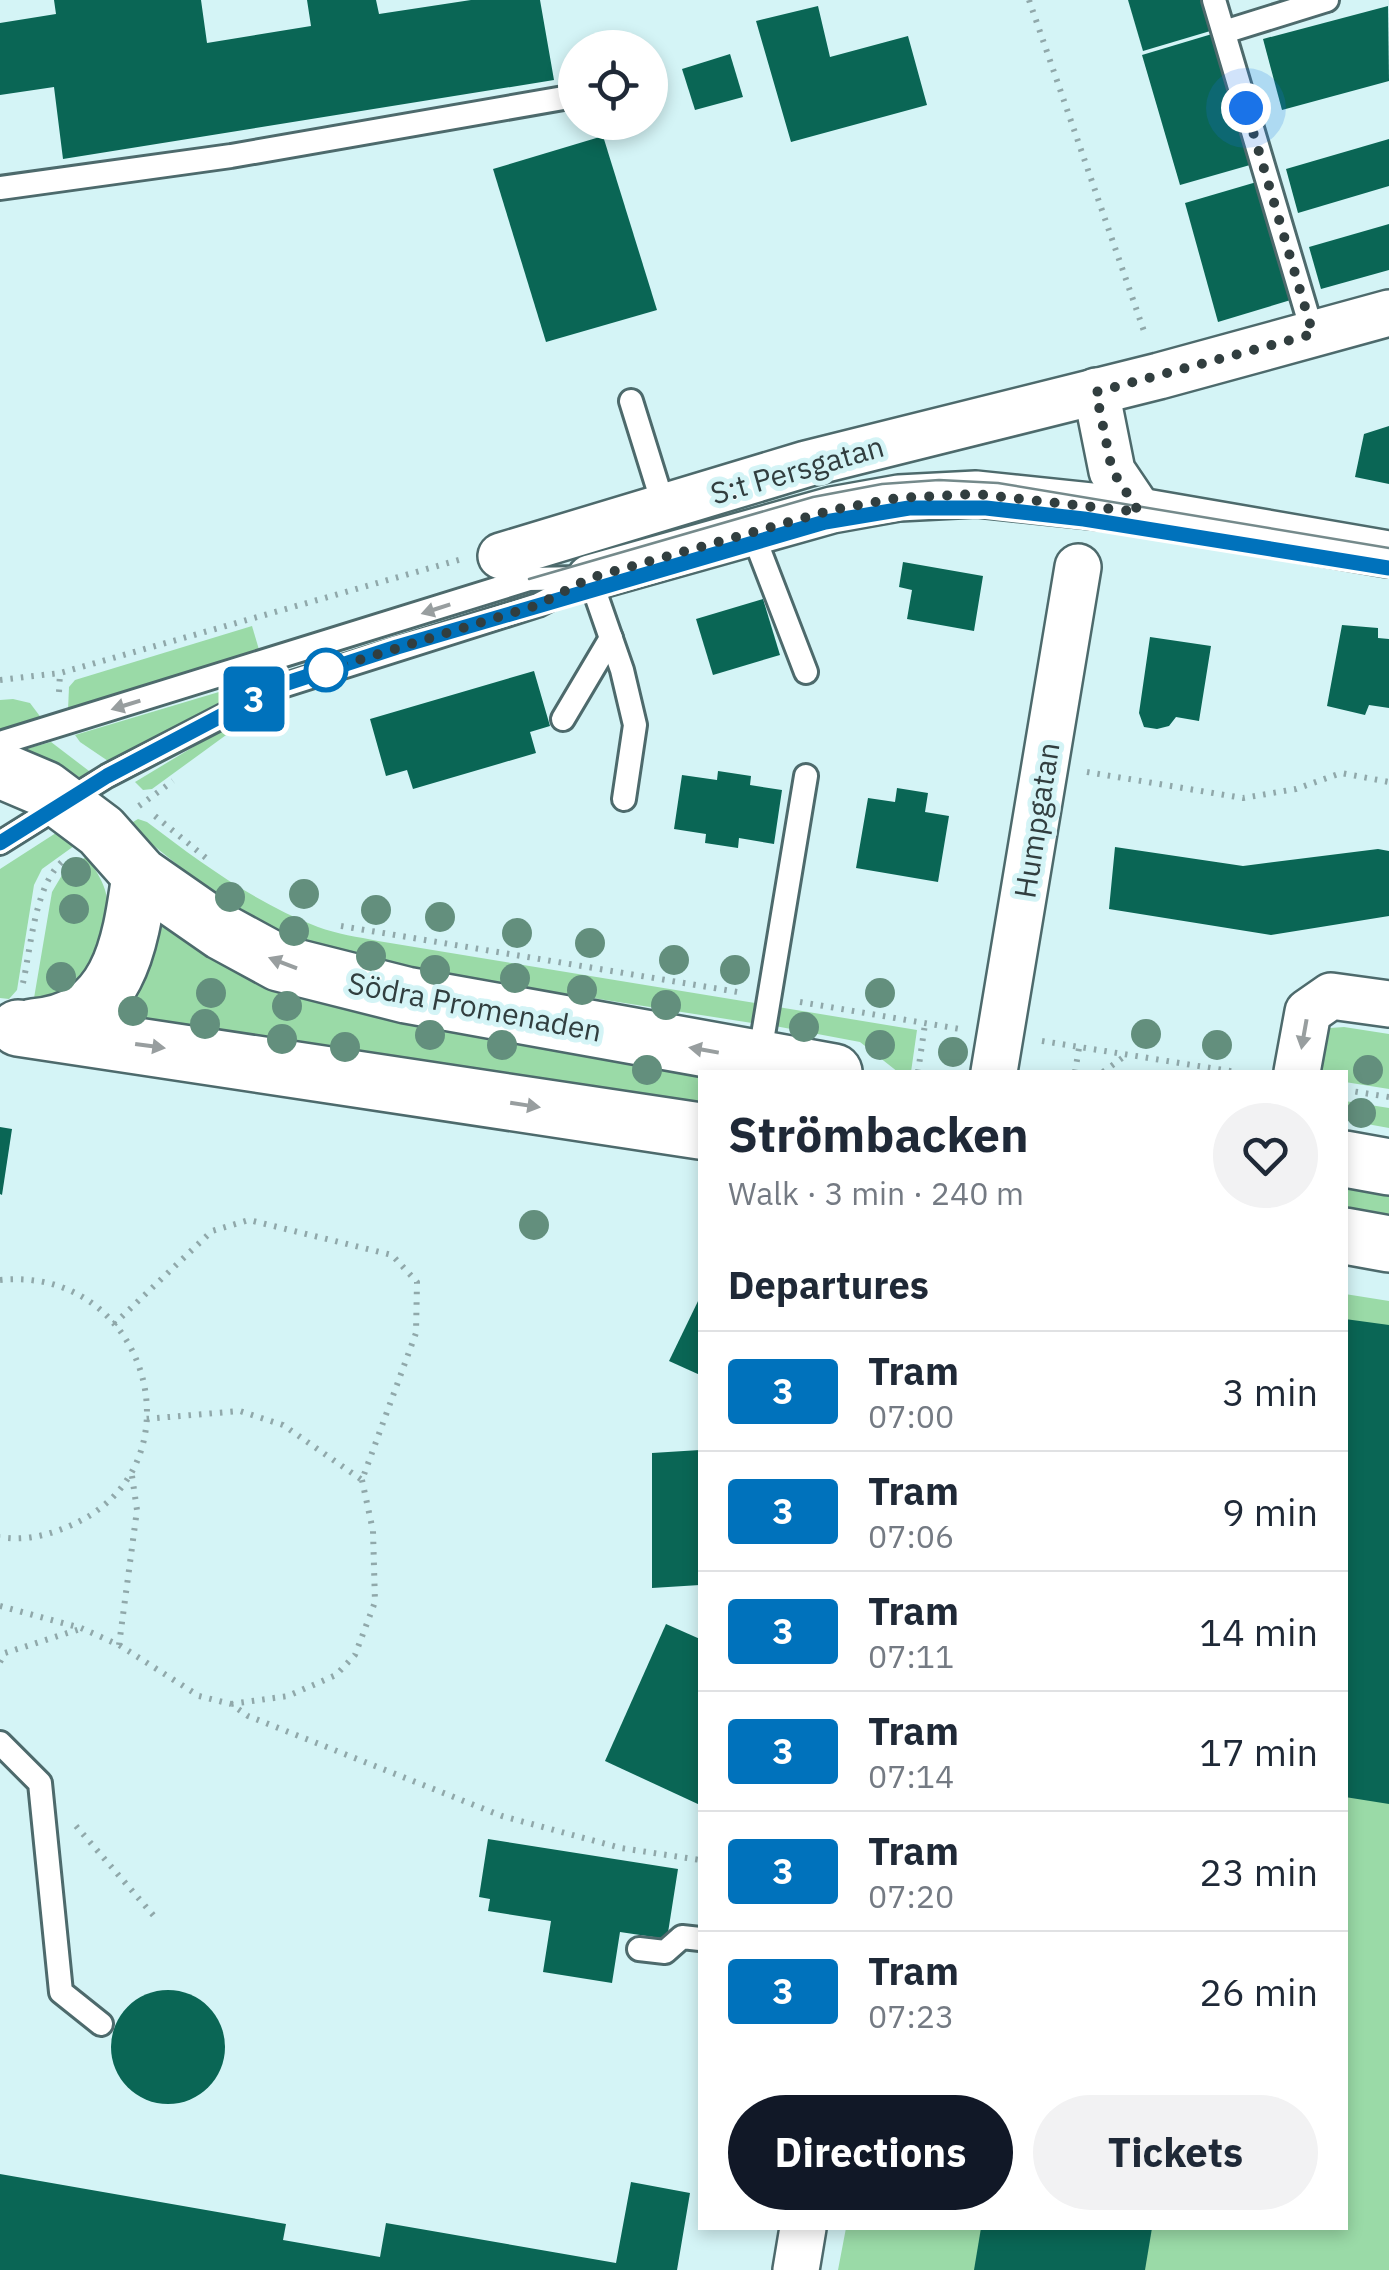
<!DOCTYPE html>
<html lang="en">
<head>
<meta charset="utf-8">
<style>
	:root { --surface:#fff; --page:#f2f2f3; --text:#1f2937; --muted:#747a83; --line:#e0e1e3; --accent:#111827 }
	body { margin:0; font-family:"IBM Plex Sans",sans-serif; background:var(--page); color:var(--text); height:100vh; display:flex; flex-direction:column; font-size:38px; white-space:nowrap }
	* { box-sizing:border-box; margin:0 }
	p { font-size:32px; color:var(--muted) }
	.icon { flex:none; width:55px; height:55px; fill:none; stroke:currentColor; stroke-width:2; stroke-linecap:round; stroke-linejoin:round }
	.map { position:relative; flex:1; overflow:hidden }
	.drawer { position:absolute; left:698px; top:1070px; width:650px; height:1160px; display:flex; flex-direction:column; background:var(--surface); border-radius:0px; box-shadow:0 5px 15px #0003 }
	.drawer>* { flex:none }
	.badge { padding:0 20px; border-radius:8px; font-size:35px; line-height:65px }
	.buttons { position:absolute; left:558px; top:30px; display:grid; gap:20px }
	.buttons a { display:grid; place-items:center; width:110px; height:110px; border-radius:50%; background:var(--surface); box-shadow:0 5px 15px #0003; font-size:50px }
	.you { position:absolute; width:50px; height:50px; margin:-25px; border:8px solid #fff; border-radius:50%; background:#1a73e8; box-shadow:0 0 0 15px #1a73e833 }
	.map>.badge { position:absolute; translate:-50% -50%; box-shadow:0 0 0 5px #fff }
	h2 { padding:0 30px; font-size:38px; line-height:90px }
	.round { display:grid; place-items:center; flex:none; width:105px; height:105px; border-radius:52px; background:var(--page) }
	.summary { display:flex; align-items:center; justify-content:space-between; height:170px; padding:0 30px }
	h1 { font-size:48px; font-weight:800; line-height:75px }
	.primary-button { display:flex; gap:20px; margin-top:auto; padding:20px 30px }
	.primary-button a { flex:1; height:115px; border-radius:60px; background:var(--accent); color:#fff; font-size:40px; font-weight:800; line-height:115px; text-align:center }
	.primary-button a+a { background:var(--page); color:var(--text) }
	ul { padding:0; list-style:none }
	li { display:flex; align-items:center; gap:30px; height:120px; padding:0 30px; border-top:2px solid var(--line) }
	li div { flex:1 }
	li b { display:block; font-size:38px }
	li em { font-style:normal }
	li .badge { min-width:110px; font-weight:700; text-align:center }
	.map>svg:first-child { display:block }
</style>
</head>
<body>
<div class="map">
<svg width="1389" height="2270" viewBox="0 0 1389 2270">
	<rect width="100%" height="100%" fill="#d4f4f6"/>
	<!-- green -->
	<g fill="#9adaa7">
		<polygon points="252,626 260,653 68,710 69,687 75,680"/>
		<polygon points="249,683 251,687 111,763 80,742 75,735"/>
		<polygon points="13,699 30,703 42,719 0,733 0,700"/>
		<polygon points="233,723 233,730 152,789 143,790 135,782"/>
		<polygon points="51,742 93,774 79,783 47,761 22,750"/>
		<path d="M138,819L147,822C201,863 254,902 318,927C337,934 358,937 378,941L755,1003L752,1023L401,968L330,952L273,931L225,903L128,825Z"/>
		<polygon points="59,831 74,846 42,869 34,885 17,990 9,999 0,998 0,869"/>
		<path d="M86,857C124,904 105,930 89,982L33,1004L52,892L65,870Z"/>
		<polygon points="155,913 232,966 300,997 406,1023 700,1072 700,1118 114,1017 144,978 154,942"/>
		<polygon points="778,1007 917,1030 911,1072 898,1072 860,1042 775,1026"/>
		<polygon points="1344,1027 1389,1034 1389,1089 1345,1082 1345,1072 1320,1072 1320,1042 1330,1028"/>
		<polygon points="1345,1101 1389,1108 1389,1128 1345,1120"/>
		<polygon points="1345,1173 1389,1180 1389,1228 1345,1221"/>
		<polygon points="1345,1294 1389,1301 1389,2270 838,2270 846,2228 1345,2228"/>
	</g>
	<!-- building -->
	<g fill="#0a6655">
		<polygon points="54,0 201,0 207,43 311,26 307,0 376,0 379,14 471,0 540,0 554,80 63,159 54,87 0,95 0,23 56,14"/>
		<polygon points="1128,0 1208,0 1217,29 1143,51"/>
		<polygon points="818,6 830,57 908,36 927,105 791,142 756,21"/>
		<polygon points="1388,6 1389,81 1282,110 1263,39"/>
		<polygon points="1212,34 1250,165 1180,185 1142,55"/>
		<polygon points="730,54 743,97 695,110 682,69"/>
		<polygon points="603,136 657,310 546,342 493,169"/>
		<polygon points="1389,139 1389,186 1298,213 1286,169"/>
		<polygon points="1260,181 1294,299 1218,322 1185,203"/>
		<polygon points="1389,224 1389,270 1321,289 1309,247"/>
		<polygon points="1389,426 1389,484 1355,477 1364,434"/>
		<polygon points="903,562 983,576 974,631 907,619 912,590 899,587"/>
		<polygon points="763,599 780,655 713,675 696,619"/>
		<polygon points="1342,625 1378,628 1378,638 1389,639 1389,708 1369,705 1365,715 1327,706"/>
		<polygon points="1150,637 1211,646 1199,721 1176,717 1169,726 1157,729 1144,727 1139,713"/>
		<polygon points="534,671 550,726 530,732 536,753 413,789 407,770 386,776 370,719"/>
		<polygon points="718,771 751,776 750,785 782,790 774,844 739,838 738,848 705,843 706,834 674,829 682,775 717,780"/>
		<polygon points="897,788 928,793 925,812 949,816 938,882 856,868 868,798 895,802"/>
		<polygon points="1115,847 1243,866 1378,849 1389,851 1389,916 1271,935 1109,909"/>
		<polygon points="0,1127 12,1129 2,1195 0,1194"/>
		<polygon points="700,1297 700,1375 669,1361"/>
		<polygon points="1345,1319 1389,1325 1389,1804 1345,1797"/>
		<polygon points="700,1450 700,1585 652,1588 652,1453"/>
		<polygon points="666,1624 700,1639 700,1805 605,1761"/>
		<polygon points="488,1839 678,1869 667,1939 620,1932 612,1983 543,1972 551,1921 488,1911 490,1899 479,1897"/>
		<circle cx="168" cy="2047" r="57"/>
		<polygon points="0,2174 286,2224 283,2240 380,2257 386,2223 616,2263 631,2182 690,2193 677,2270 0,2270"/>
		<polygon points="981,2228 1152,2228 1145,2270 974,2270"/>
	</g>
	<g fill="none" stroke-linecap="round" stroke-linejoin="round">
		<!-- lane casing -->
		<g stroke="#4d6a6c" stroke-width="28">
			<g id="lane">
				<polyline points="1214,0 1313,334"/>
				<polyline points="1224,32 1327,0"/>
				<polyline points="0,188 231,156 575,96"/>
				<polyline points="631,401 664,507"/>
				<polyline points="748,533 756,542 806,672"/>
				<polyline points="590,578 622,670 635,725 624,799"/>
				<polyline points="563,719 611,638"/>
				<polyline points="0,743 529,579 581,578"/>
				<polyline points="0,843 107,776 279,687 538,605 590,578"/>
				<polyline points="759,1059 806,776"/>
				<polyline points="0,1743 40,1783 61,1992 101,2024"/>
				<polyline points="639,1949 665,1952 682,1937 700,1939"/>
			</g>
		</g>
		<!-- street casing -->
		<g stroke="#4d6a6c" stroke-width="50">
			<g id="street">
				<polyline points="1096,391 1112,471 1139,511"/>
				<polyline points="501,556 806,464 1159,376 1389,313"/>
				<polyline points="590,578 832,510 899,498 976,494 1139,511 1389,554"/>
				<polyline points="994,1072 1078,567"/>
				<polyline points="1297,1072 1308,1012 1331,996 1389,1004"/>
				<polyline points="796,2270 803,2228"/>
			</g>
		</g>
		<!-- secondary casing -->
		<g stroke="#4d6a6c" stroke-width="60">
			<g id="secondary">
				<polyline points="0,770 45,789 101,831 140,875 222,932 279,963 406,995 834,1072"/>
				<path d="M33,1027C119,1020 130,947 140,875"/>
				<polyline points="18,1028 700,1131"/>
				<polyline points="1345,1159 1389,1167"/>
				<polyline points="1345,1236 1389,1244"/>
			</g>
		</g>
		<!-- path -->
		<g stroke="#90a8aa" stroke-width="6" stroke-dasharray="2.5 8" stroke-linecap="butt">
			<polyline points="1029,0 1146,337"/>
			<polyline points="0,680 60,673 462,559"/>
			<polyline points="59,692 60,673"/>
			<polyline points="1087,772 1243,798 1296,789 1341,773 1389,782"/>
			<polyline points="139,806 173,781"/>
			<polyline points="155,816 211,862"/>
			<polyline points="341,926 738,992"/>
			<path d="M23,983C31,947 35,883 64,860"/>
			<polyline points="800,1002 960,1029"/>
			<polyline points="1042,1041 1236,1072"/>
			<polyline points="918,1072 925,1024"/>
			<polyline points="1075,1072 1079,1048"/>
			<polyline points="1103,1072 1125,1056"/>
			<polyline points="1345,1090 1389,1097"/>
			<path d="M0,1280C151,1265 206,1471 67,1527C46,1536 22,1541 0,1537"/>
			<polyline points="114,1324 212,1231 249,1220 392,1255 417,1282 416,1333 362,1480 283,1425 240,1411 145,1419"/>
			<polyline points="0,1606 81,1628 119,1645 199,1696 231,1704 248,1716 502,1816 621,1848 700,1860"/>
			<polyline points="119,1645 137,1510 132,1476"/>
			<polyline points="0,1662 5,1653 80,1629"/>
			<polyline points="231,1704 288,1696 336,1675 355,1655 375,1602 373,1531 362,1480"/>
			<polyline points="76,1826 154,1916"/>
		</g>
		<!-- lane -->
		<use href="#lane" stroke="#fff" stroke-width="22"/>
		<!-- street -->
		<use href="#street" stroke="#fff" stroke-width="45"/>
		<!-- secondary -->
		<use href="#secondary" stroke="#fff" stroke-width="55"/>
		<!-- tram -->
		<g stroke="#758a8b" stroke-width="2.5">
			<polyline points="529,579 813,497 882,484 939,480 998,483 1389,548"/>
			<polyline points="538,605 825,522 909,507 986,508 1084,519 1389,568"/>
		</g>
	</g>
	<!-- trees -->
	<g fill="#638f7d">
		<circle cx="76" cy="872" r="15"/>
		<circle cx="304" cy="894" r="15"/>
		<circle cx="230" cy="897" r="15"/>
		<circle cx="74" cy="909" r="15"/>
		<circle cx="376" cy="910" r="15"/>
		<circle cx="440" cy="917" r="15"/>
		<circle cx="294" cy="931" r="15"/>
		<circle cx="517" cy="933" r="15"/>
		<circle cx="590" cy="943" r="15"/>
		<circle cx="371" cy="956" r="15"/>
		<circle cx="674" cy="960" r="15"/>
		<circle cx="435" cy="970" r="15"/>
		<circle cx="735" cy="970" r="15"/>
		<circle cx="61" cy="977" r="15"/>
		<circle cx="515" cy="978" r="15"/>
		<circle cx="582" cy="990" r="15"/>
		<circle cx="211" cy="993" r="15"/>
		<circle cx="880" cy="993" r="15"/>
		<circle cx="666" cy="1005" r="15"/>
		<circle cx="287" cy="1006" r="15"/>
		<circle cx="133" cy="1011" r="15"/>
		<circle cx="205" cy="1024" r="15"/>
		<circle cx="804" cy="1027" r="15"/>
		<circle cx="1146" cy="1034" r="15"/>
		<circle cx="430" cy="1035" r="15"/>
		<circle cx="282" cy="1039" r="15"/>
		<circle cx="502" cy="1045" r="15"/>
		<circle cx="880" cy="1045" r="15"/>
		<circle cx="1217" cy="1045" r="15"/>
		<circle cx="345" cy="1047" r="15"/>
		<circle cx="953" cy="1052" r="15"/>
		<circle cx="647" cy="1070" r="15"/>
		<circle cx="1368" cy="1070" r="15"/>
		<circle cx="1361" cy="1113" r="15"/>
		<circle cx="534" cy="1225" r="15"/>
	</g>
	<!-- one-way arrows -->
	<defs><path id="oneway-solid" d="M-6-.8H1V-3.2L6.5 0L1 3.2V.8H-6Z" transform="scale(2.5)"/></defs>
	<g fill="#989e9f">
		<use href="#oneway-solid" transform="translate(436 609) rotate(162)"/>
		<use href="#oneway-solid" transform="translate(126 705) rotate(163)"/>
		<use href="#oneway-solid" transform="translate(283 963) rotate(-159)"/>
		<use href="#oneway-solid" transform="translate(1304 1034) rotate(100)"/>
		<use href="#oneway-solid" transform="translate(150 1046) rotate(8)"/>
		<use href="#oneway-solid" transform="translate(704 1050) rotate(-170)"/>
		<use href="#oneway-solid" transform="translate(525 1105) rotate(9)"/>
	</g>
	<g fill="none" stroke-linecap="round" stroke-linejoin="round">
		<!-- line casing -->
		<g stroke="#fff" stroke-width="22">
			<polyline id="line" points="0,843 107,776 278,686 397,647 825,522 909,508 986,508 1084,519 1389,568"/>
		</g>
		<!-- line -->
		<use href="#line" stroke="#0072bc" stroke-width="15"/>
		<!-- walk -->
		<polyline stroke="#313e3f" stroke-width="10" stroke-dasharray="0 18" points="326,670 538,605 590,578 832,510 898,498 976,494 1139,512 1112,470 1096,392 1313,334 1246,108"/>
	</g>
	<!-- markers -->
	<circle fill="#fff" stroke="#0072bc" stroke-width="5" cx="326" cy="670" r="20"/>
	<g text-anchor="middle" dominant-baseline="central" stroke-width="10" stroke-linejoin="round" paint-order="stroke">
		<!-- street labels -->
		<g font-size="30" fill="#313e3f" stroke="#d4f4f6">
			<text transform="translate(797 469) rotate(-16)">S:t Persgatan</text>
			<text transform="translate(1036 820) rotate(-81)">Humpgatan</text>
			<text transform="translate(475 1006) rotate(11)">Södra Promenaden</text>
		</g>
	</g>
</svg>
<div class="buttons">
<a><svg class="icon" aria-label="locate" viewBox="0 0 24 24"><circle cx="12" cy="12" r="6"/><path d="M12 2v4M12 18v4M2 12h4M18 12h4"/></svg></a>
</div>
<div class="you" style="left:1246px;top:108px"></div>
<b class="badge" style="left:254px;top:699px;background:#0072bc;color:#fff">3</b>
<section class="drawer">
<div class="summary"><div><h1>Strömbacken</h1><p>Walk · 3 min · 240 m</p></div><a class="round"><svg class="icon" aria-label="heart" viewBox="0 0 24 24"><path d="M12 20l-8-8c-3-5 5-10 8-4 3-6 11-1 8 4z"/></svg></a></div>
<h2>Departures</h2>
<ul>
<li><span class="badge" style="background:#0072bc;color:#fff">3</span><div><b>Tram</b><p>07:00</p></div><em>3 min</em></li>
<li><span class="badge" style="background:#0072bc;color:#fff">3</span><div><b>Tram</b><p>07:06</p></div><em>9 min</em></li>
<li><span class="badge" style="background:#0072bc;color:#fff">3</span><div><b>Tram</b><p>07:11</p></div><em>14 min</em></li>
<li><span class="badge" style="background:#0072bc;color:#fff">3</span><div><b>Tram</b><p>07:14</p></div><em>17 min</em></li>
<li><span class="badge" style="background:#0072bc;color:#fff">3</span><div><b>Tram</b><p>07:20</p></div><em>23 min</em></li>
<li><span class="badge" style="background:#0072bc;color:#fff">3</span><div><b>Tram</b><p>07:23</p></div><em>26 min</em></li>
</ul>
<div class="primary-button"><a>Directions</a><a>Tickets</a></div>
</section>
</div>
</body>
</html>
